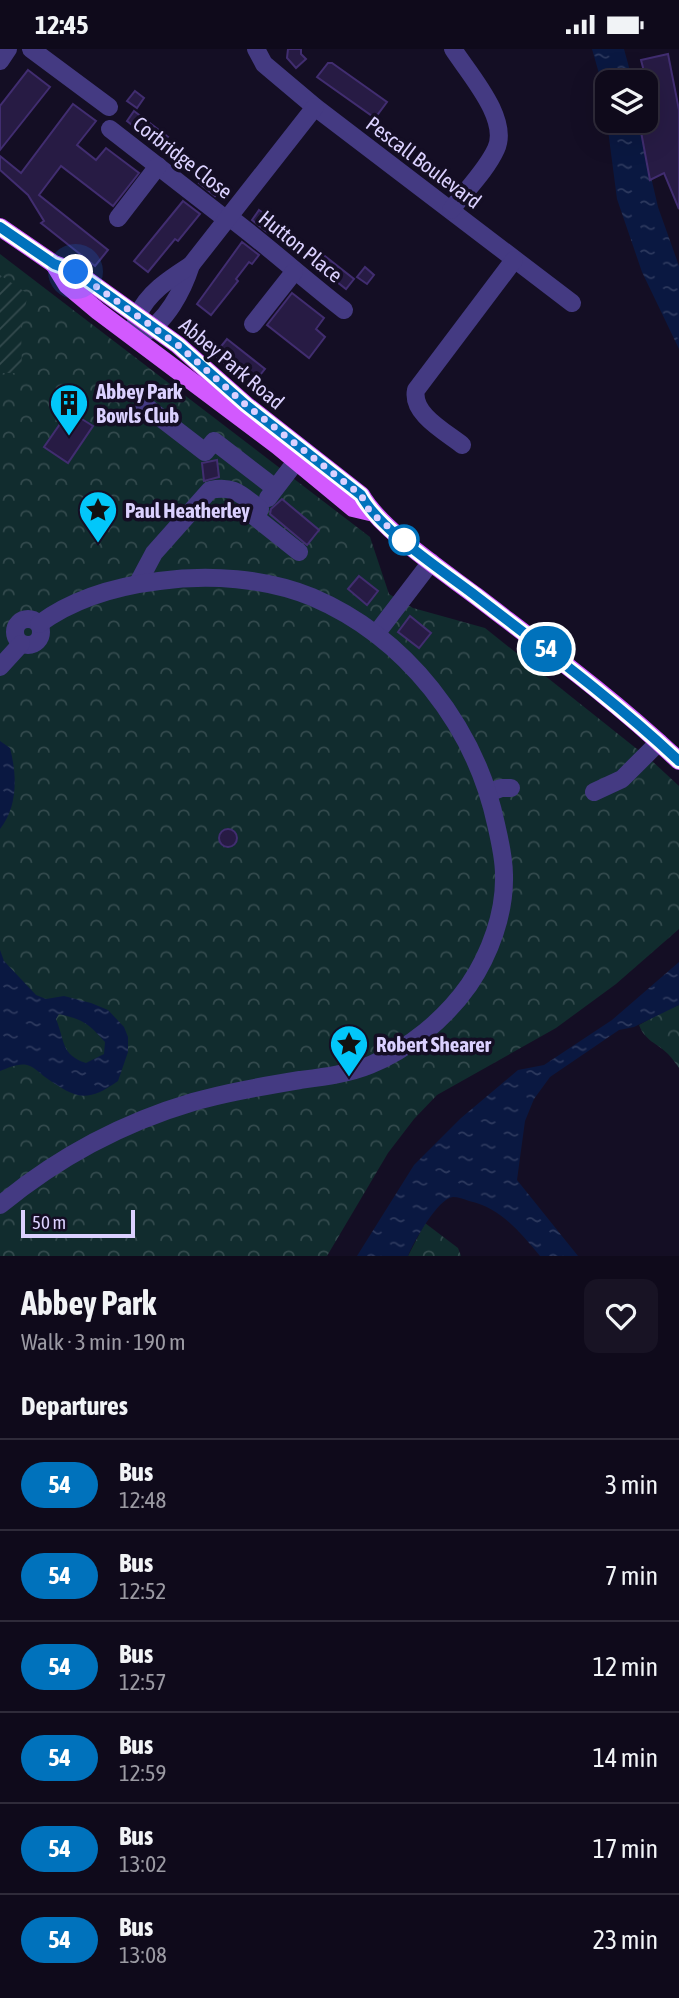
<!DOCTYPE html>
<html lang="en">
<head>
<meta charset="utf-8">
<style>
	:root { --surface:#0f0a1b; --page:#181324; --text:#f1f3f6; --muted:#9b9aa3; --line:#2f2b3a }
	body { margin:0; font-family:"Asap Condensed",sans-serif; background:var(--page); color:var(--text); height:100vh; display:flex; flex-direction:column; font-size:26px; white-space:nowrap }
	* { box-sizing:border-box; margin:0 }
	p { font-size:23px; color:var(--muted) }
	.icon { flex:none; width:38px; height:38px; fill:none; stroke:currentColor; stroke-width:2; stroke-linecap:round; stroke-linejoin:round }
	.map { position:relative; height:1207px; overflow:hidden }
	.panel { display:flex; flex-direction:column; background:var(--surface); flex:1 }
	.panel>* { flex:none }
	.badge { padding:0 14px; border-radius:23px; font-size:24px; line-height:46px }
	.tools { position:absolute; left:595px; top:21px; display:grid; gap:14px }
	.tools a { display:grid; place-items:center; width:63px; height:63px; border-radius:14px; background:var(--surface); box-shadow:0 7px 28px #0002,0 0 0 2px var(--line); font-size:35px }
	.scale { position:absolute; left:21px; bottom:18px; width:114px; box-sizing:border-box; padding-left:7px; border:4px solid #dbd1ff; border-top:0; font-size:19px; line-height:24px; white-space:nowrap; color:#dbd1ff; -webkit-text-stroke:5px #140e24; paint-order:stroke }
	.you { position:absolute; width:35px; height:35px; margin:-18px; border:5px solid #fff; border-radius:50%; background:#1a73e8; box-shadow:0 0 0 10px #1a73e833 }
	.map>.badge { position:absolute; translate:-50% -50%; box-shadow:0 0 0 4px #fff }
	h2 { padding:0 21px; font-size:26px; line-height:63px }
	.round { display:grid; place-items:center; flex:none; width:74px; height:74px; border-radius:14px; background:var(--page) }
	.headline { display:flex; align-items:center; justify-content:space-between; height:119px; padding:0 21px }
	h1 { font-size:33px; font-weight:700; line-height:52px }
	ul { padding:0; list-style:none }
	li { display:flex; align-items:center; gap:21px; height:91px; padding:0 21px; border-top:2px solid var(--line) }
	li div { flex:1 }
	li b { display:block; font-size:26px }
	li em { font-style:normal }
	li .badge { min-width:77px; font-weight:700; text-align:center }
	.status { display:flex; justify-content:space-between; align-items:center; height:49px; padding:0 35px; background:var(--surface); direction:ltr }
	.status svg { height:19px; fill:currentColor }
	.map>svg:first-child { display:block }
</style>
</head>
<body>
<div class="status"><b>12:45</b><svg viewBox="0 0 49 12"><path d="M0 12V9h3v3zM5 12V6h3v6zM10 12V3h3v9zM15 12V0h3v12zM26 1h20v11H26zM47 4h2v5h-2z"/></svg></div>
<div class="map">
<svg width="679" height="1207" viewBox="0 0 679 1207">
	<defs>
		<pattern id="forest-crowns" width="20" height="18" patternUnits="userSpaceOnUse" patternTransform="scale(1.75)"><rect width="20" height="18" fill="#112c2e"/><path d="M2 6a3 3 0 1 1 6 0M12 15a3 3 0 1 1 6 0" fill="none" stroke="#334a4d"/></pattern>
		<pattern id="garden-furrows" width="10" height="10" patternUnits="userSpaceOnUse" patternTransform="scale(1.75)"><rect width="10" height="10" fill="#112c2e"/><path d="M-1 1l2-2M0 10L10 0M9 11l2-2" fill="none" stroke="#334a4d"/></pattern>
		<pattern id="water-ripples" width="26" height="14" patternUnits="userSpaceOnUse" patternTransform="scale(1.75)"><rect width="26" height="14" fill="#0a1841"/><path d="M2 4q2-2 4 0t4 0M15 11q2-2 4 0t4 0" fill="none" stroke="#2d395e"/></pattern>
	</defs>
	<rect width="100%" height="100%" fill="#140e24"/>
	<!-- forest -->
	<g fill="url(#forest-crowns)">
		<polygon points="0,205 370,488 389,545 413,559 485,579 652,712 679,737 679,880 616,935 556,979 437,1046 414,1070 388,1104 327,1207 0,1207"/>
		<path d="M679,956V1019C676,1015 672,1009 668,1005C657,994 645,992 639,976L664,962Z"/>
		<polygon points="425,1174 458,1199 461,1207 408,1207"/>
	</g>
	<!-- garden -->
	<polygon fill="url(#garden-furrows)" points="0,226 28,245 21,277 22,324 0,324"/>
	<!-- water -->
	<g fill="url(#water-ripples)" fill-rule="evenodd">
		<polygon points="592,0 624,0 633,33 607,33 607,72 638,72 658,158 679,217 679,300 642,223 617,150 602,35"/>
		<path d="M0,692L10,699C17,726 18,757 0,780Z"/>
		<path d="M0,901L4,912L36,946L46,950L64,947L91,954L108,961L124,978L128,988V1003L118,1032C86,1055 75,1049 45,1028C40,1024 33,1017 27,1016C18,1014 8,1019 0,1022ZM59,965C84,971 88,974 105,993L104,1005L86,1014C61,1006 65,992 56,970Z"/>
		<path d="M679,913V956L634,978L619,981L550,1028L534,1050L525,1072L517,1131L578,1207H540C519,1182 501,1159 469,1152C464,1150 458,1148 453,1148C438,1149 413,1194 408,1207H357L414,1116L461,1069L518,1021L544,1016L612,971Z"/>
	</g>
	<!-- building -->
	<g fill="#271b44" stroke="#412d70" stroke-width="2">
		<polygon points="288,0 301,0 301,5 306,10 296,19 287,9"/>
		<polygon points="668,5 679,61 679,160 664,124 650,131 639,72 646,72 646,30 641,11"/>
		<polygon points="328,14 332,14 387,53 375,69 317,28"/>
		<polygon points="28,21 50,38 0,101 0,57"/>
		<polygon points="135,42 144,49 137,59 127,52"/>
		<polygon points="73,55 96,72 77,96 96,111 106,99 139,124 113,157 61,117 39,146 108,201 95,217 41,174 44,172 28,146 0,121 0,107 21,124"/>
		<polygon points="134,62 168,88 160,98 127,72"/>
		<polygon points="206,124 223,137 215,147 199,134"/>
		<polygon points="183,152 200,165 178,192 175,190 148,223 134,212"/>
		<polygon points="259,161 276,173 268,184 252,171"/>
		<polygon points="242,193 259,206 252,215 249,213 236,230 238,232 211,266 197,255"/>
		<polygon points="321,204 354,230 346,240 313,214"/>
		<polygon points="365,218 374,226 367,235 357,228"/>
		<polygon points="292,244 324,269 316,280 325,288 309,309 267,276"/>
		<polygon points="227,290 265,320 252,336 214,306"/>
		<polygon points="69,362 93,377 68,414 44,398"/>
		<polygon points="217,411 219,428 204,432 202,414"/>
		<polygon points="282,450 319,481 307,496 270,465 271,460"/>
		<polygon points="359,527 378,542 367,556 348,540"/>
		<polygon points="410,567 431,584 419,599 398,583"/>
		<circle cx="228" cy="789" r="9"/>
	</g>
	<g fill="none" stroke-linecap="round" stroke-linejoin="round">
		<!-- minor -->
		<g stroke="#443a82" stroke-width="18">
			<polyline points="31,0 109,58"/>
			<polyline points="256,0 264,15 315,58 572,254"/>
			<polyline points="0,12 8,0"/>
			<polyline points="110,80 227,171"/>
			<path d="M451,161C465,142 486,122 496,100C510,70 469,25 453,0"/>
			<path d="M229,168C269,198 305,231 344,261"/>
			<polyline points="118,169 158,117"/>
			<polyline points="253,275 294,223"/>
			<path d="M142,285C166,274 183,241 191,216"/>
			<path d="M134,288C135,282 135,272 138,266C148,243 171,229 191,216L315,58"/>
			<polyline points="144,356 205,403 214,392 275,439"/>
			<path d="M462,396C446,383 411,365 416,341L514,211"/>
			<polyline points="268,449 304,402"/>
			<path d="M138,534L154,504L210,441C235,436 241,446 260,460L255,468L299,503"/>
			<circle cx="28" cy="583" r="13"/>
			<polyline points="376,585 431,513"/>
			<polyline points="0,618 21,595"/>
			<polyline points="594,743 622,730 659,693"/>
			<polyline points="488,744 501,739 511,739"/>
			<path d="M0,1156C57,1109 122,1074 193,1053C228,1043 264,1037 300,1031C323,1028 348,1025 370,1016C409,1000 445,970 469,936C490,905 505,864 504,826C504,809 500,792 496,775C475,677 406,588 312,548C265,529 209,525 159,532C118,537 73,550 39,575"/>
		</g>
		<!-- major -->
		<g stroke="#d259fe" stroke-width="18">
			<path d="M0,178L54,215L76,223L178,296L246,356L361,446C380,480 443,522 476,547C545,600 616,652 679,712"/>
			<polyline points="54,215 67,236 98,262 278,397 353,459 370,463"/>
		</g>
	</g>
	<g fill="none" stroke-linecap="round" stroke-linejoin="round">
		<!-- line casing -->
		<g stroke="#fff" stroke-width="16">
			<path id="line" d="M0,178L54,215L76,223L178,296L246,356L361,446C379,480 439,519 472,544C542,598 614,651 679,712"/>
		</g>
		<!-- line -->
		<use href="#line" stroke="#0072bc" stroke-width="10"/>
		<!-- walk -->
		<polyline stroke="#dbd1ff" stroke-width="7" stroke-dasharray="0 12.6" points="76,223 178,296 246,356 361,446 370,463 411,496 404,491"/>
	</g>
	<!-- icons -->
	<defs>
		<g id="building-pin" transform="scale(2.0125)"><path d="M0 17L-7.5 6A9.5 9.5 0 1 1 7.5 6Z" fill="#02c7fa" stroke="#140e24"/><path d="M-4-6H4V6H1V3H-1V6H-4ZM-2.5-4.3h1.7v1.8h-1.7ZM.8-4.3h1.7v1.8H.8ZM-2.5-1h1.7V.8h-1.7ZM.8-1h1.7V.8H.8Z" fill="#111"/></g>
		<g id="sight-pin" transform="scale(2.0125)"><path d="M0 17L-7.5 6A9.5 9.5 0 1 1 7.5 6Z" fill="#02c7fa" stroke="#140e24"/><path d="M0-6L1.8-2.2L6-1.7L2.9 1.2L3.7 5.4L0 3.3L-3.7 5.4L-2.9 1.2L-6-1.7L-1.8-2.2Z" fill="#111"/></g>
	</defs>
	<g fill-rule="evenodd">
		<use href="#building-pin" x="69" y="354"/>
		<use href="#sight-pin" x="98" y="461"/>
		<use href="#sight-pin" x="349" y="995"/>
	</g>
	<!-- markers -->
	<circle fill="#fff" stroke="#0072bc" stroke-width="3.5" cx="404" cy="491" r="14"/>
	<g text-anchor="middle" dominant-baseline="central" stroke-width="7" stroke-linejoin="round" paint-order="stroke">
		<!-- street labels -->
		<g font-size="21" fill="#dbd1ff" stroke="#140e24">
			<text transform="translate(183 108) rotate(38)">Corbridge Close</text>
			<text transform="translate(424 113) rotate(37)">Pescall Boulevard</text>
			<text transform="translate(301 197) rotate(39)">Hutton Place</text>
			<text transform="translate(232 314) rotate(40)">Abbey Park Road</text>
		</g>
		<!-- poi labels -->
		<g font-size="21" font-weight="bold" fill="#dbd1ff" stroke="#140e24" text-anchor="start">
			<text x="96" y="342">Abbey Park<tspan x="96" dy="24">Bowls Club</tspan></text>
			<text x="125" y="461">Paul Heatherley</text>
			<text x="376" y="995">Robert Shearer</text>
		</g>
	</g>
</svg>
<div class="tools">
<a><svg class="icon" aria-label="layers" viewBox="0 0 24 24"><path d="M12 4l9 5-9 5-9-5zM3 14l9 5 9-5"/></svg></a>
</div>
<div class="scale">50 m</div>
<div class="you" style="left:76px;top:223px"></div>
<b class="badge" style="left:546px;top:600px;background:#0072bc;color:#fff">54</b>
</div>
<section class="panel">
<div class="headline"><div><h1>Abbey Park</h1><p>Walk · 3 min · 190 m</p></div><a class="round"><svg class="icon" aria-label="heart" viewBox="0 0 24 24"><path d="M12 20l-8-8c-3-5 5-10 8-4 3-6 11-1 8 4z"/></svg></a></div>
<h2>Departures</h2>
<ul>
<li><span class="badge" style="background:#0072bc;color:#fff">54</span><div><b>Bus</b><p>12:48</p></div><em>3 min</em></li>
<li><span class="badge" style="background:#0072bc;color:#fff">54</span><div><b>Bus</b><p>12:52</p></div><em>7 min</em></li>
<li><span class="badge" style="background:#0072bc;color:#fff">54</span><div><b>Bus</b><p>12:57</p></div><em>12 min</em></li>
<li><span class="badge" style="background:#0072bc;color:#fff">54</span><div><b>Bus</b><p>12:59</p></div><em>14 min</em></li>
<li><span class="badge" style="background:#0072bc;color:#fff">54</span><div><b>Bus</b><p>13:02</p></div><em>17 min</em></li>
<li><span class="badge" style="background:#0072bc;color:#fff">54</span><div><b>Bus</b><p>13:08</p></div><em>23 min</em></li>
</ul>
</section>
</body>
</html>
